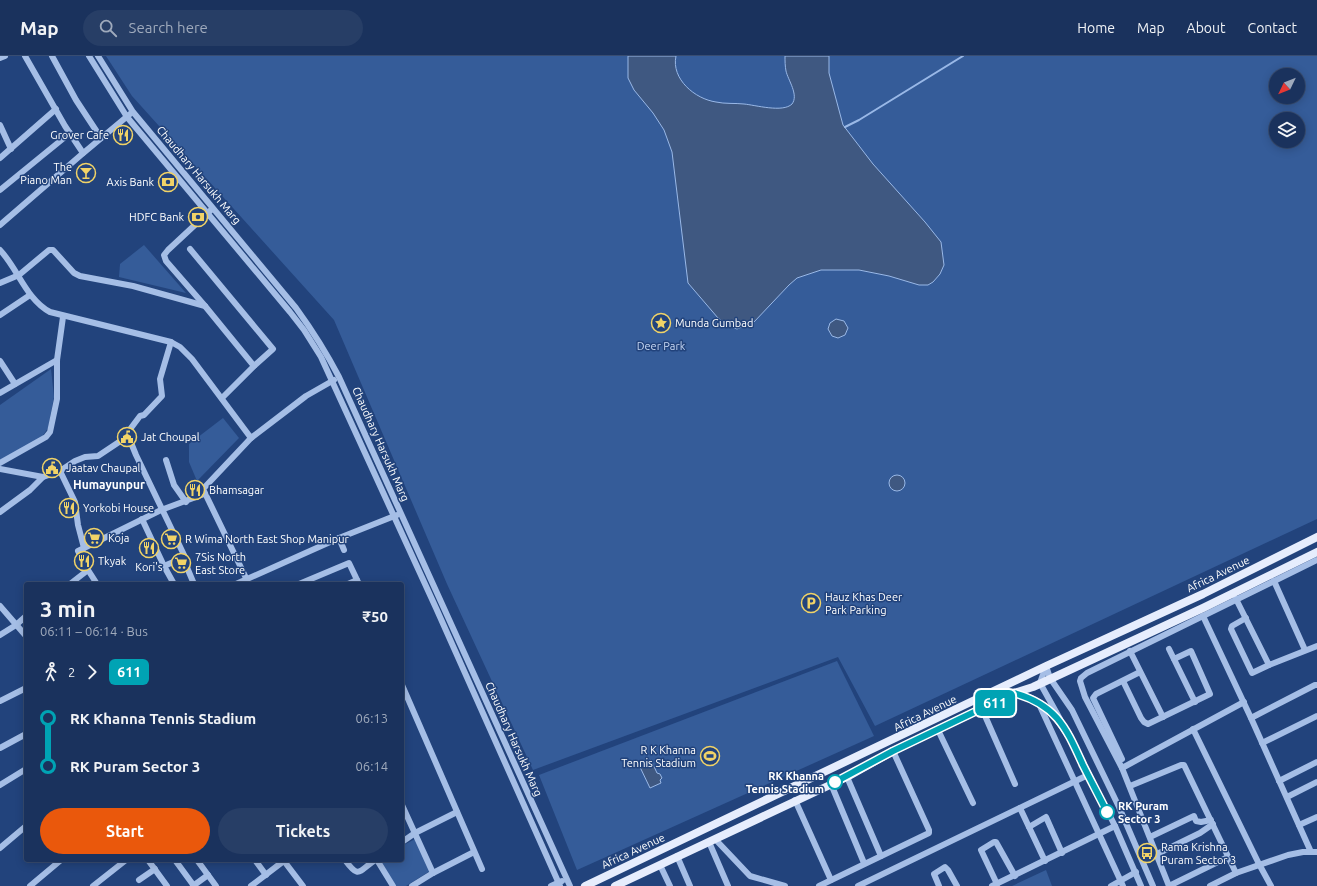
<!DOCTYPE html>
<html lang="en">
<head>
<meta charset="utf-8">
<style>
	:root { --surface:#1a325d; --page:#273e66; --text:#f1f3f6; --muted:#9faabc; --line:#384d72; --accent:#ea580c }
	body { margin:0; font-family:Ubuntu,sans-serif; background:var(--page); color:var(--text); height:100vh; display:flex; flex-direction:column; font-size:15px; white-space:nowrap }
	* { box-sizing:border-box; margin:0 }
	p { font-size:13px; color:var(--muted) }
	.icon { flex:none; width:22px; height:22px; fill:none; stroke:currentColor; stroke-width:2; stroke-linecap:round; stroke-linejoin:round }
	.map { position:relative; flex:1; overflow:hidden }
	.drawer { position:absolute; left:24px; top:526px; width:380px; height:280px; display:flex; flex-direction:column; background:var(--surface); border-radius:4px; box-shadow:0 2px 10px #0003,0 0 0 1px var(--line) }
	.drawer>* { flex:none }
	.badge { padding:0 8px; border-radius:6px; font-size:14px; line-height:26px }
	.needle { width:26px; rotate:227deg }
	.tools { position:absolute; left:1269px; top:12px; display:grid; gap:8px }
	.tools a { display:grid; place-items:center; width:36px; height:36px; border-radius:50%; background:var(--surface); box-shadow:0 2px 10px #0003,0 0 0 1px var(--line); font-size:20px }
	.map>.badge { position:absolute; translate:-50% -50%; box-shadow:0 0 0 2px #fff }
	.legs { display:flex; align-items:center; gap:6px; height:44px; padding:0 16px; font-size:13px }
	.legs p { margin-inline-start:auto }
	.headline { display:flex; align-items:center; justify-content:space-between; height:68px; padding:0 16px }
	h1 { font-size:22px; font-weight:700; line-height:30px }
	.primary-button { display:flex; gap:8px; margin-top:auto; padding:8px 16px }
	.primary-button a { flex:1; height:46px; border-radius:24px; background:var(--accent); color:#fff; font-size:16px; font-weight:700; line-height:46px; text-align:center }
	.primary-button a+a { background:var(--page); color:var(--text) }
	ul { padding:0 16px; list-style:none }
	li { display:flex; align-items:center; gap:14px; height:48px; font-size:15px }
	li i { display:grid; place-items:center; width:6px; height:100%; margin:0 5px; background:currentColor }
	li i::after { content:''; width:10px; height:10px; margin:-5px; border:3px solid; border-radius:50%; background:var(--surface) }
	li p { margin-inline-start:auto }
	li:first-child i { background:linear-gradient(#0000 50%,currentColor 0) }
	li:last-child i { background:linear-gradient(currentColor 50%,#0000 0) }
	header { display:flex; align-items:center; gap:24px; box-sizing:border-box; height:56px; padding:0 20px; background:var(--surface); border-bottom:1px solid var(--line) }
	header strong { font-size:19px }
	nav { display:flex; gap:22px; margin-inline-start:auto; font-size:14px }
	.search { width:280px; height:36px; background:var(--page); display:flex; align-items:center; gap:10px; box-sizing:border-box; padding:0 14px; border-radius:22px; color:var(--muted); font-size:15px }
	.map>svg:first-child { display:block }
</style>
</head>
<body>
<header>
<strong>Map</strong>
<div class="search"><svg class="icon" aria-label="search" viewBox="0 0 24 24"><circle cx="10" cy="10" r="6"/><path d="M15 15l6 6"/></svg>Search here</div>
<nav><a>Home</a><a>Map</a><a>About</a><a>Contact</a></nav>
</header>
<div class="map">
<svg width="1317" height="830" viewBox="0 0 1317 830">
	<rect width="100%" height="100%" fill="#22437c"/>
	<!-- green -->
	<g fill="#355c99" fill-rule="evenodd">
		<path d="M106,0H1317V463L875,670L838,601L533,714L447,528L334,264L132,40ZM1276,19H1298V41H1276ZM1276,63H1298V85H1276Z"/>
		<polygon points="144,189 186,237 119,221 120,208"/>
		<polygon points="51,313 54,341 48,372 42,381 0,404 0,349"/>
		<polygon points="223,362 239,382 197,425 189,406 189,388"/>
		<polygon points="837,605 874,680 577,814 539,719"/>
		<polygon points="415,783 430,815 406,830 396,830 380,804 402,804 402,790"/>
		<polygon points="1046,814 1052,830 1012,830"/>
	</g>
	<!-- water -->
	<g fill="#3f5881" stroke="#99b8e7">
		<path d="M628,0H676C671,23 695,43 716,46C725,48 735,47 744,48C755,49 783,57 792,48C799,39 788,24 786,15C785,10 785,5 785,0H829V17L843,69L873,108L925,166L941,186L944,209L940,218L933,226L928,229H919L889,220L859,214H821L797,222L789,229L754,266L737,273L729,270L718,262L688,227L672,96L664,74L653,57L634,34L628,22Z"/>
		<polygon points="836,263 844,265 848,272 845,279 838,282 832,280 828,273 830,267"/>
		<circle cx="897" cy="427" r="8"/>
		<polygon points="651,704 657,717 660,718 662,722 660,724 661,727 650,732 639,709"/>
	</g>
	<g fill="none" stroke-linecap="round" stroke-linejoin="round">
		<!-- stream -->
		<polyline stroke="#99b8e7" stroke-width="2" points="845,71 859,64 963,0"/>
		<!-- minor -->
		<g stroke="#a5bee6" stroke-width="6">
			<polyline points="25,0 65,70 83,97"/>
			<polyline points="52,0 76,44 101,82"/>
			<polyline points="89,0 127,61 290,256 304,274 321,301 436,552 560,830"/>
			<path d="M98,0L133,56L296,252C312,274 326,296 339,321L570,830"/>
			<polyline points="0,2 5,0"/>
			<polyline points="0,69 11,93"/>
			<polyline points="0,102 56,53"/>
			<polyline points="0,134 70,77"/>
			<polyline points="0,169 81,99 130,58"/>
			<path d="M0,194C18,213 26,243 50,256L171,286L180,291L192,303L251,382L306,340L334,324"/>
			<polyline points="0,227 19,219 49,194 53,194 74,217 80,220 133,230 205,250 254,310 273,293 190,193"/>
			<polyline points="205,250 166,205 164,199 168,194 211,154"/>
			<polyline points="0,259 30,239"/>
			<polyline points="0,305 15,328"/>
			<polyline points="0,337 57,304"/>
			<polyline points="222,342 254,310"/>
			<polyline points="127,377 136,399 185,501 164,510"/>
			<polyline points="166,404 174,429 186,446"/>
			<polyline points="0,407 46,381 50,376 57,343 57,304 63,261"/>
			<polyline points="0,413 43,421"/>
			<polyline points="60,415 75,446 78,469 84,492"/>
			<polyline points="0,456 30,434 43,421 60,415 75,405 85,401 98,400 122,384 140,360 144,359 162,340 160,323 171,286"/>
			<polyline points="142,463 164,510 174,528"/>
			<polyline points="339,482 344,494"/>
			<polyline points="183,502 194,528"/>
			<polyline points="247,524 203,433 251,382"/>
			<polyline points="1274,525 1305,594"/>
			<polyline points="70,528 88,514"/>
			<polyline points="97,528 88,514 78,495 161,454 204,438"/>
			<polyline points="236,528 339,482 397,459"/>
			<polyline points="299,528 349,507 359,528"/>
			<polyline points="348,528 357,524"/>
			<polyline points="1236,543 1269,609 1317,590"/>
			<polyline points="0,550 26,580"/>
			<polyline points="1203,560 1251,662 1311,796"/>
			<polyline points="1246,562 1232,570 1231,573 1252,617 1269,609"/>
			<polyline points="0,579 16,569 26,560"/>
			<polyline points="1169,593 1195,646"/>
			<polyline points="1130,595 1163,661"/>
			<polyline points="1046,610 1050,622 1072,654 1119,751 1153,830"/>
			<polyline points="1046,610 1040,627 1060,663"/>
			<polyline points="1123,625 1141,662 1144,666 1148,668 1210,638 1191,595 1174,603"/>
			<polyline points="402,629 482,813"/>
			<polyline points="0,645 26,632"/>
			<polyline points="1039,648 1123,830"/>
			<polyline points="982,653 1015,728"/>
			<polyline points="1251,662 1315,629 1317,629"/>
			<polyline points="1193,673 1259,808 1271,830"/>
			<polyline points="938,674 973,747"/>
			<polyline points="1067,675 1115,770 1141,830"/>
			<polyline points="1262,687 1317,660"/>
			<polyline points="0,692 26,678"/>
			<polyline points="1122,703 1093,642 1096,638 1140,616"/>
			<polyline points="1122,712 1244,646"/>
			<polyline points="847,721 881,800"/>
			<polyline points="1279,725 1317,706"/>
			<polyline points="831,728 864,807"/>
			<polyline points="0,729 26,713"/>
			<polyline points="1130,730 1181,709 1184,709 1236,817"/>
			<polyline points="1287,741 1317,726"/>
			<polyline points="795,744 831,824"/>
			<polyline points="402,749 433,817"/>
			<polyline points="1020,752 1045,805"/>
			<polyline points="1299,769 1317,761"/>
			<polyline points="1029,771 1046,761 1062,797"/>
			<polyline points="1150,781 1194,760 1196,765 1201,766 1211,764"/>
			<polyline points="715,783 750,820 785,830"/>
			<polyline points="402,786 415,777 457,756"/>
			<polyline points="709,786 728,830"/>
			<polyline points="0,792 26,770"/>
			<polyline points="1157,798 1200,777 1213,768"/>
			<polyline points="677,800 690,830"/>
			<polyline points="148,804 167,830"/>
			<polyline points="175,804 194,830"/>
			<polyline points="197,804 216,830"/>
			<polyline points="255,804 266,819"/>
			<path d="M345,804C359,823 358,816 375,804"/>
			<polyline points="377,804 393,830"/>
			<polyline points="284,805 303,830"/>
			<polyline points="660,809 670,830"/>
			<polyline points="139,824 155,813"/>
			<polyline points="997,828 981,794 994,786 996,786 1015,820"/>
			<polyline points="30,830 61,804"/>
			<polyline points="93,830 126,804"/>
			<polyline points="193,830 208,819"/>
			<polyline points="251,830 285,804"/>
			<polyline points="412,830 433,817 474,796"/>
			<polyline points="551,830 562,825"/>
			<polyline points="819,830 929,777 929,774 893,695"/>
			<polyline points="858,830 1088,719"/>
			<polyline points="939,830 934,818 945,811 948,814 957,830"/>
			<polyline points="992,830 1115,770"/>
			<polyline points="1111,830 1136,816"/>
			<polyline points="1169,830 1122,712 1085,641 1080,625 1081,622 1087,617 1317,504"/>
			<polyline points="1169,830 1228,801"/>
			<polyline points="1210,830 1236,817 1288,799 1303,796 1317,796"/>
		</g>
		<!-- major -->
		<g stroke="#e6edfd" stroke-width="8">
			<path d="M1015,637C1040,644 1054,656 1068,678"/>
			<polyline points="585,830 1046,610 1203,538 1317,481"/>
			<polyline points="615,830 847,721 893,695 1014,637 1033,631 1203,552 1317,496"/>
		</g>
	</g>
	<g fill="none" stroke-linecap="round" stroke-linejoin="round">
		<!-- line-1 casing -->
		<g stroke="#fff" stroke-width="9">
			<path id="line-1" d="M835,726L893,695L1014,637C1057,649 1066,672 1083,709C1091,725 1099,740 1107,756"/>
		</g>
		<!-- line-1 -->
		<use href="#line-1" stroke="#00a3b4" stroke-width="6"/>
	</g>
	<!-- icons -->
	<defs>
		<g id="restaurant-ring" transform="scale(1)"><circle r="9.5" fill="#22437c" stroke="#f1d367" stroke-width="1.5"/><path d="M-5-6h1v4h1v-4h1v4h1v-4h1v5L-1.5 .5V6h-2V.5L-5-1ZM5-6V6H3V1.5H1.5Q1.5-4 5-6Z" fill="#f1d367"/></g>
		<g id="bar-ring" transform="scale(1)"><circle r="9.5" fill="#22437c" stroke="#f1d367" stroke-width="1.5"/><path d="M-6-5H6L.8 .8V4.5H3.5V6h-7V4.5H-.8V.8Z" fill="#f1d367"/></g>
		<g id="bank-ring" transform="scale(1)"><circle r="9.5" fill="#22437c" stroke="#f1d367" stroke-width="1.5"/><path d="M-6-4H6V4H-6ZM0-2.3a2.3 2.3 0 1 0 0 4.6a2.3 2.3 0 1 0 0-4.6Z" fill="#f1d367"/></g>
		<g id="sight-ring" transform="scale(1)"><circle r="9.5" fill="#22437c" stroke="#f1d367" stroke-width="1.5"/><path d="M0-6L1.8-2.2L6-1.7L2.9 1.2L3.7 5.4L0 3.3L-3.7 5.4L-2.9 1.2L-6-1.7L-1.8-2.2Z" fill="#f1d367"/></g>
		<g id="civic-ring" transform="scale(1)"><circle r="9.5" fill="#22437c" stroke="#f1d367" stroke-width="1.5"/><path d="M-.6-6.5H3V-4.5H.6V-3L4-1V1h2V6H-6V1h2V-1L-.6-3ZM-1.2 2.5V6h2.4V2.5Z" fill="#f1d367"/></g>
		<g id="supermarket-ring" transform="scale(1)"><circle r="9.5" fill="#22437c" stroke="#f1d367" stroke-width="1.5"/><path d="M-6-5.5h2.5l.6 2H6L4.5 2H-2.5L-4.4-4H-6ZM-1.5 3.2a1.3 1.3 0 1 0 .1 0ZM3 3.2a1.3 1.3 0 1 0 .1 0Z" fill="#f1d367"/></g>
		<g id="parking-ring" transform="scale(1)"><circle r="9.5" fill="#22437c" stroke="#f1d367" stroke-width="1.5"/><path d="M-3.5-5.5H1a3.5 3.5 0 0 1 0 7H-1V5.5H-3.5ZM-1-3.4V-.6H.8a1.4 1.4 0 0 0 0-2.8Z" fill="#f1d367"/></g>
		<g id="stadium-ring" transform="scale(1)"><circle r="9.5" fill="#22437c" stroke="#f1d367" stroke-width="1.5"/><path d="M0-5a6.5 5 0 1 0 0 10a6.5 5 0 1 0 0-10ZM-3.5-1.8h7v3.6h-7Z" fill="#f1d367"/></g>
		<g id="bus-ring" transform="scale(1)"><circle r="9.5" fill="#22437c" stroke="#f1d367" stroke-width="1.5"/><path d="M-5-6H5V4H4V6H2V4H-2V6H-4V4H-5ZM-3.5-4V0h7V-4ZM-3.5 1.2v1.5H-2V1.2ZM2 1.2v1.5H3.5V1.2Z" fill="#f1d367"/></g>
	</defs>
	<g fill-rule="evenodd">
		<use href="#restaurant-ring" x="123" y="79"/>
		<use href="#bar-ring" x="86" y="117"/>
		<use href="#bank-ring" x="168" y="126"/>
		<use href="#bank-ring" x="198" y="161"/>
		<use href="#sight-ring" x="661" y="267"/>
		<use href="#civic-ring" x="127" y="381"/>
		<use href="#civic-ring" x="52" y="412"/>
		<use href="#restaurant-ring" x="195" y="434"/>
		<use href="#restaurant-ring" x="69" y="452"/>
		<use href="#supermarket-ring" x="94" y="482"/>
		<use href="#supermarket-ring" x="171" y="483"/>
		<use href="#restaurant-ring" x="149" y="492"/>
		<use href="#restaurant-ring" x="84" y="505"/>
		<use href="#supermarket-ring" x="181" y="507"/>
		<use href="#parking-ring" x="811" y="547"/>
		<use href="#stadium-ring" x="710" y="700"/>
		<use href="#bus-ring" x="1147" y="797"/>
	</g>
	<!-- markers -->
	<g fill="#fff" stroke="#00a3b4" stroke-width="2">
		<circle cx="835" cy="726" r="7"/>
		<circle cx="1107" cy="756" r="7"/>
	</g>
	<g text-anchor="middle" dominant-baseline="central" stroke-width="3" stroke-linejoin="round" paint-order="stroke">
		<!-- poi labels -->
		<g font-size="11" fill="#fff" stroke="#22437c" text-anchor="start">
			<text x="109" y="79" text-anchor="end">Grover Cafe</text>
			<text x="72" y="111" text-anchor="end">The<tspan x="72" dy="13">Piano Man</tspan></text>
			<text x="154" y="126" text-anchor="end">Axis Bank</text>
			<text x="184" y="161" text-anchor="end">HDFC Bank</text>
			<text x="675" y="267">Munda Gumbad</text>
			<text x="141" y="381">Jat Choupal</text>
			<text x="66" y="412">Jaatav Chaupal</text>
			<text x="209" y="434">Bhamsagar</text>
			<text x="83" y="452">Yorkobi House</text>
			<text x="108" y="482">Koja</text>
			<text x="185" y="483">R Wima North East Shop Manipur</text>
			<text x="195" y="501">7Sis North<tspan x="195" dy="13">East Store</tspan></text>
			<text x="98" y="505">Tkyak</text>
			<text x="149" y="511" text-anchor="middle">Kori's</text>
			<text x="825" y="541">Hauz Khas Deer<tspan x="825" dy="13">Park Parking</tspan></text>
			<text x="696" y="694" text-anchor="end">R K Khanna<tspan x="696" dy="13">Tennis Stadium</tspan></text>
			<text x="1161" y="791">Rama Krishna<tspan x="1161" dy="13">Puram Sector 3</tspan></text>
		</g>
		<!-- street labels -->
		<g font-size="11" fill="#fff" stroke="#22437c">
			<text transform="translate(199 119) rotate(50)">Chaudhary Harsukh Marg</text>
			<text transform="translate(381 388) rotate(66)">Chaudhary Harsukh Marg</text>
			<text transform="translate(1218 518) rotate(-26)">Africa Avenue</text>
			<text transform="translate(925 657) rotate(-26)">Africa Avenue</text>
			<text transform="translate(514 683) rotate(66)">Chaudhary Harsukh Marg</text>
			<text transform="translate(633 795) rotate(-25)">Africa Avenue</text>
		</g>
		<!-- park labels -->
		<g font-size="11" fill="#c8d9f4" stroke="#22437c">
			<text x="661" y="290">Deer Park</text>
		</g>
		<!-- stop labels -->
		<g font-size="11" font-weight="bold" fill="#fff" stroke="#22437c" text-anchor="end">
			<text x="824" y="720">RK Khanna<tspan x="824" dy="13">Tennis Stadium</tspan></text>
			<text x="1118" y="750" text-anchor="start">RK Puram<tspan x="1118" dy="13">Sector 3</tspan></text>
		</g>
		<!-- neighbourhood labels -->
		<g font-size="12" font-weight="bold" fill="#fff" stroke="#22437c">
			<text x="109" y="428">Humayunpur</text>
		</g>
	</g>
</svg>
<div class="tools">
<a><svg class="needle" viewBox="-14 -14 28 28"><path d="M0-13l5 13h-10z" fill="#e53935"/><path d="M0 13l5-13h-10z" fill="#9faabc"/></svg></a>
<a><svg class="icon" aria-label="layers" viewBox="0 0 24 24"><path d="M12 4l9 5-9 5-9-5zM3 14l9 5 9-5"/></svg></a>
</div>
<b class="badge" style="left:995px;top:647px;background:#00a3b4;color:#fff">611</b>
<section class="drawer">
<div class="headline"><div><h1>3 min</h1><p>06:11 – 06:14 · Bus</p></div><b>₹50</b></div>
<div class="legs"><svg class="icon" aria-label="walk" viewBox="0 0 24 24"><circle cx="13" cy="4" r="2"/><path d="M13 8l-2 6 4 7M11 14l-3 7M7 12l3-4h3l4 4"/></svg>2<svg class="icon" aria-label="forward" viewBox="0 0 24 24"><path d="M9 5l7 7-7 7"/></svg><b class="badge" style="background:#00a3b4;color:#fff">611</b></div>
<ul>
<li><i style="color:#00a3b4"></i><b>RK Khanna Tennis Stadium</b><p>06:13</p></li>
<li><i style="color:#00a3b4"></i><b>RK Puram Sector 3</b><p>06:14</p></li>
</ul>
<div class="primary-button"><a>Start</a><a>Tickets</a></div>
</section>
</div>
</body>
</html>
